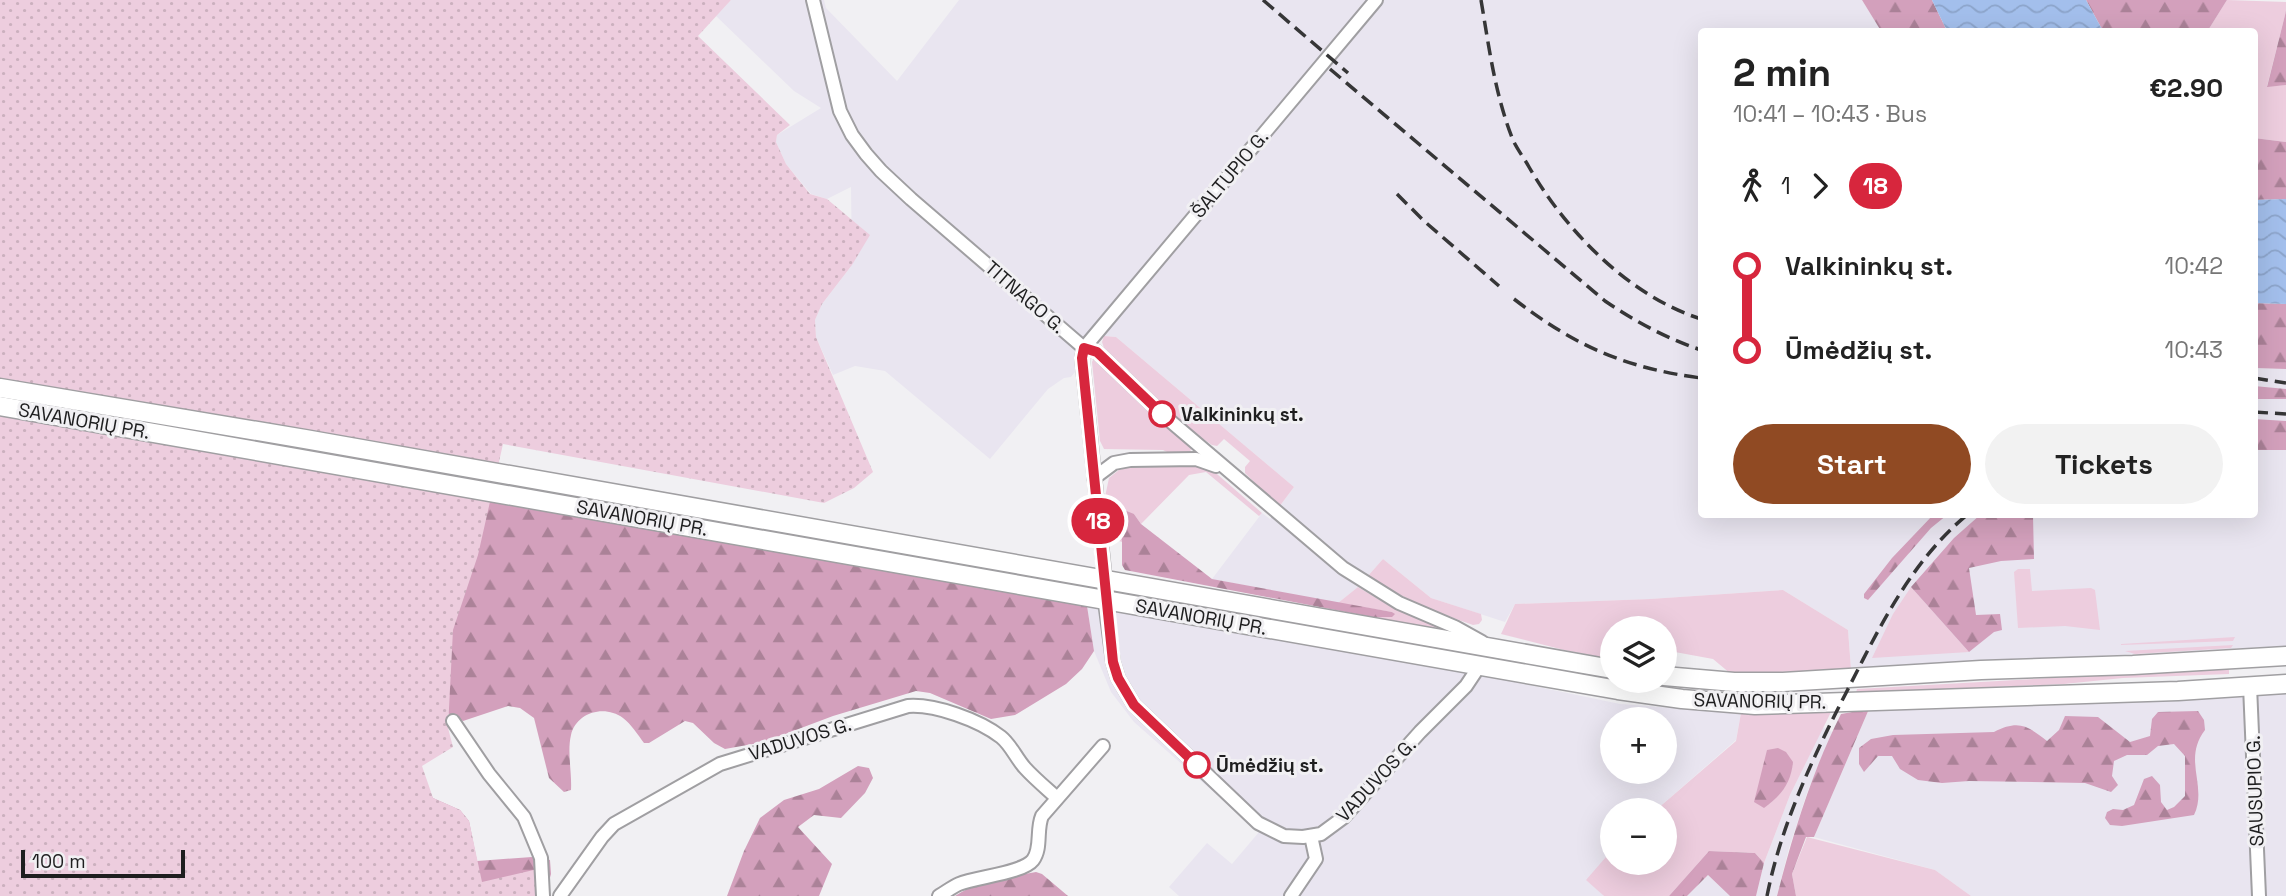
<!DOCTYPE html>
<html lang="en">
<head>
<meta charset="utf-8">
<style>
	:root { --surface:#fff; --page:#f2f2f2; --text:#222; --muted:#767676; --accent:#904a23 }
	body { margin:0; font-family:"Space Grotesk",sans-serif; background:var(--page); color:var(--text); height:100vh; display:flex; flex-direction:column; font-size:26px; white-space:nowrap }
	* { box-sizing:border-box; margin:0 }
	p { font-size:23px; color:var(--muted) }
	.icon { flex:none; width:38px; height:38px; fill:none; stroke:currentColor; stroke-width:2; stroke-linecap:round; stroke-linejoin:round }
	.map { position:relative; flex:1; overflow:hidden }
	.side { position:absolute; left:1698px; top:28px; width:560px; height:490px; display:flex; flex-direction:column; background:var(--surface); border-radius:7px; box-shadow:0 7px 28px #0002 }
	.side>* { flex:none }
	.badge { padding:0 14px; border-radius:23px; font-size:24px; line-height:46px }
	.fabs { position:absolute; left:1600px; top:616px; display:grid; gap:14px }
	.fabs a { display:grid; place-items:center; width:77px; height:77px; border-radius:50%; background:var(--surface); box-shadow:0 7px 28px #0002; font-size:35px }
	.scale { position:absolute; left:21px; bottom:18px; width:164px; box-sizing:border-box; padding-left:7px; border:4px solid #1e1e1f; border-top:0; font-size:19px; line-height:24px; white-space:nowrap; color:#1e1e1f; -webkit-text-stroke:5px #f1f0f3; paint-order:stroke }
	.map>.badge { position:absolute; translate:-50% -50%; box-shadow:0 0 0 4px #fff }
	.legs { display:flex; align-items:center; gap:10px; height:77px; padding:0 35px; font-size:23px }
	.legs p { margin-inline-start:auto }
	.summary { display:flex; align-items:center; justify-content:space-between; height:119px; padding:0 35px }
	h1 { font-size:38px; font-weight:700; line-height:52px }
	.primary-button { display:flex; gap:14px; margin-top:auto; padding:14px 35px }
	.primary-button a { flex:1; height:80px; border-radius:42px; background:var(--accent); color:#fff; font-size:28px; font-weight:700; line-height:80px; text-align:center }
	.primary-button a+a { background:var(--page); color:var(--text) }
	ul { padding:0 35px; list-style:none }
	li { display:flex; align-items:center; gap:24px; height:84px; font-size:26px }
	li i { display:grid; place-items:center; width:10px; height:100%; margin:0 9px; background:currentColor }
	li i::after { content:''; width:18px; height:18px; margin:-9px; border:5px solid; border-radius:50%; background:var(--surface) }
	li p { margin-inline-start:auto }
	li:first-child i { background:linear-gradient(#0000 50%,currentColor 0) }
	li:last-child i { background:linear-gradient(currentColor 50%,#0000 0) }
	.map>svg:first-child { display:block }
</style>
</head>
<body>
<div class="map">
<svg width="2286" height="896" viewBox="0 0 2286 896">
	<defs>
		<pattern id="forest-firs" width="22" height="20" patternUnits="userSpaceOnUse" patternTransform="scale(1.75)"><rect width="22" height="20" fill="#d3a0bc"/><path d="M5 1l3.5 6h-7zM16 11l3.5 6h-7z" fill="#ab8298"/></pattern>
		<pattern id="park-dots" width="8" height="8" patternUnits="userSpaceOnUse" patternTransform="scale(1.75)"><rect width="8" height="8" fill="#edcdde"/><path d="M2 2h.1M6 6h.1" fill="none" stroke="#cbb0be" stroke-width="1.8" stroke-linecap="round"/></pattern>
		<pattern id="water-waves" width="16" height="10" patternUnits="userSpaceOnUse" patternTransform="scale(1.75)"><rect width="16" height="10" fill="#a3bfec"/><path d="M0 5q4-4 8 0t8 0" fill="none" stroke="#8ca4ca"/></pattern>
	</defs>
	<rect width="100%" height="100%" fill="#f1f0f3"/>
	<!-- built -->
	<g fill="#e9e5f0" fill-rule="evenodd">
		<polygon points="731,0 824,0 826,8 897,81 959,0 1862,0 1881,31 1701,32 1701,514 2254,514 2254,368 2286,369 2286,646 1851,669 1848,630 1783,590 1650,599 1515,604 1505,622 1431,598 1383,559 1358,587 1338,603 1212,579 1262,513 1270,519 1294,487 1116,337 1104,336 1071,377 1064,378 1048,389 990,459 885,371 855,366 833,375 816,337 815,320 822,304 852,265 851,187 827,199 811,194 786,164 776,142 777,135 821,108 794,91 716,16"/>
		<path d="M1087,606L1462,671L1620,704L1741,713L1736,740L1656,810H1612V850L1587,880L1604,896H1179L1169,887L1207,843L1232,864L1259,832L1134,722L1111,692L1094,651ZM1612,719H1664V772H1612Z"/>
		<polygon points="2286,689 2286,896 1971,896 1935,870 1814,837 1869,709"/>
		<polygon points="1823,727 1832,732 1807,793 1789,848 1777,896 1756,896 1764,863 1790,795"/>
		<polygon points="1708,875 1730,896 1687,896"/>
	</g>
	<!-- green -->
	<g fill="#edcdde">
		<polygon points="2227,0 2286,2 2286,11 2267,86 2286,85 2286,142 2254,138 2254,32 2207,32"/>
		<polygon points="1104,336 1116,337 1294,487 1279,507 1245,473 1245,467 1250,461 1224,439 1217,446 1212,445 1180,423 1106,354 1102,342"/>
		<polygon points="1094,358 1118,374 1191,449 1190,453 1173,455 1163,450 1104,449 1100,441 1092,362"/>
		<polygon points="1200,465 1210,468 1262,513 1259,516 1206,472 1189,475 1141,524 1134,514 1118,517 1122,542 1111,538 1105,497 1109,478 1119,470 1126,468"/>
		<path d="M1383,559L1431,598L1481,614L1482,620L1479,624L1473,625C1435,612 1401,597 1367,577Z"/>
		<polygon points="2018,569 2030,569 2032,591 2091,588 2095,590 2100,630 2065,626 2018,628 2014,572"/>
		<polygon points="1358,587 1393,608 1452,632 1380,620 1372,617 1391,617 1394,614 1392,612 1338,603"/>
		<polygon points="1911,587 1969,652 1872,658 1893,614"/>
		<polygon points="1783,590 1848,630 1851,669 1731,674 1713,659 1664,650 1664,628 1612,628 1612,659 1564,650 1501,634 1515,604 1650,599"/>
		<polygon points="2235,637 2233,641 2121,645 2121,644"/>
		<polygon points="2233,645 2231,648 2135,654 2125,651"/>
		<polygon points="2226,668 2229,670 2229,674 2123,678 2064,684 1856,693 1857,689"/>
		<polygon points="1831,712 1790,795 1764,863 1755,853 1709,851 1669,896 1604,896 1586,880 1612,850 1612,863 1664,863 1664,810 1656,810 1736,741 1741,713"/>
		<polygon points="1807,837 1935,870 1971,896 1796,896 1792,874"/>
	</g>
	<!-- forest -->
	<g fill="url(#forest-firs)">
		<polygon points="1862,0 1932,0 1947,31 1881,31"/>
		<polygon points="2086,0 2227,0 2207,32 2103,31"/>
		<polygon points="2286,11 2286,85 2267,87"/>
		<polygon points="2254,138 2286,142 2286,199 2254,200"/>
		<polygon points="2254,303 2286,304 2286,369 2254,368"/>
		<polygon points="2254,386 2286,389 2286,399 2254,399"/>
		<path d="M0,413L1087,606L1094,651L1082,669L1066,684L1015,715L991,719L930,693L916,691L833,716L764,742L725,749L714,743L693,723L685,721L649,743H644C638,735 631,724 623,718C604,704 576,713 571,735C567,752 572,772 571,790L564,792L549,778L534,718L520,708L508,706L463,721L437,708L397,736L433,798L460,810L469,821L477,861L532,857L550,860L551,874L545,896H0Z"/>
		<polygon points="2254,419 2286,421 2286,450 2254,450"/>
		<polygon points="1124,510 1134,514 1141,524 1212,579 1392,612 1395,614 1392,617 1372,617 1125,570 1122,565 1122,542 1118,517"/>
		<polygon points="1933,515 1947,515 1931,528 1868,600 1864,598 1864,594 1892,558"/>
		<polygon points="1980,515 2038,515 2033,516 2034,559 2001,561 1969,568 1976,615 2000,614 2002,630 1994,632 1969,652 1911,587 1954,538"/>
		<path d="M1869,709L1814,837H1806L1792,874L1796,896H1777C1793,834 1812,771 1841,714Z"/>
		<path d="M2198,711L2204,720L2205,730C2182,760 2208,786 2194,815L2122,826L2110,825L2105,818L2107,812L2113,809L2123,810L2134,805L2144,779L2152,776L2160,785L2161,802L2167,810L2174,807L2185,796V756L2174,744L2158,746L2147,755H2127L2114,761L2112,776L2118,785L2111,792L2085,783L1969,781L1942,783L1918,780L1900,769L1892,756H1878L1864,772L1859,764V748L1871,739L1893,735L1994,732C2018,720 2027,725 2047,741L2059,730L2065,716L2098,717L2130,742L2150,736L2152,719L2158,712Z"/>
		<path d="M1778,748L1786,752L1793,762C1791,783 1781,796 1764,808L1754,802L1767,750Z"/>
		<polygon points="858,766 869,768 873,778 865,793 841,818 814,815 798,827 832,864 819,896 727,896 744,851 760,818 784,800 819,789"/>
		<polygon points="1709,851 1755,853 1764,863 1756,896 1730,896 1708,875 1687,896 1669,896"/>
		<path d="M1036,872L1042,874L1068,896H955C977,881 1010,877 1036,872Z"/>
	</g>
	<!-- park -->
	<polygon fill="url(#park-dots)" points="0,0 731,0 698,36 790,125 777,135 776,142 786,164 810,194 827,199 870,235 852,265 822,304 815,320 816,337 873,472 854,488 824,503 503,444 478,555 453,630 448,728 453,747 422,766 433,798 460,810 469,821 482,882 542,868 540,896 0,896"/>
	<!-- water -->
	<g fill="url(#water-waves)">
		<polygon points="1932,0 2086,0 2103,31 1947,31"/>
		<polygon points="2286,199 2286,304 2254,303 2254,200"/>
	</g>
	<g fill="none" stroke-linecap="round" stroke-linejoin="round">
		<!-- minor casing -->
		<g stroke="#a09fa2" stroke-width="16">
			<g id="minor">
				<polyline points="813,0 840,111 852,135 866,154 881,171 911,199 1084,348 1097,352 1162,414 1343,568 1399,603 1455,627 1482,642"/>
				<polyline points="1094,478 1114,463 1130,460 1196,459 1216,466"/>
				<polyline points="1104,570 1082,358 1084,348 1376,0"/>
				<polyline points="1106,609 1113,662 1118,678 1134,705 1258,823 1284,836 1303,837 1321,834 1344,817 1420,732 1466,686 1480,665"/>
				<polyline points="2250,686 2259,896"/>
				<polyline points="453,721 489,774 524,817 541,858 543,896"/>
				<path d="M560,896L602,837L614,824L720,764L908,706C935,704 979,720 1001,737C1011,745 1016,758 1025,768C1034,778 1046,788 1057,798"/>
				<path d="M939,896C946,892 952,887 959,884C976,877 1023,873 1033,860C1042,848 1036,830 1042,816L1103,746"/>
				<polyline points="1291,896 1316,859 1311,836"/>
			</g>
		</g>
		<!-- highway casing -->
		<g stroke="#a09fa2" stroke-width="21">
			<g id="highway">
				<polyline points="0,388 305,439 1612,669"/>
				<polyline points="0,406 1618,690 1682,699 1755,705 2178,691 2286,684"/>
				<polyline points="1664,676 1734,682 1783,682 1981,670 2133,665 2286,656"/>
			</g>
		</g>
		<!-- minor -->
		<use href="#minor" stroke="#fff" stroke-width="12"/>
		<!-- highway -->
		<use href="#highway" stroke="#fff" stroke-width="18"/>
		<!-- rail -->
		<g stroke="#363637" stroke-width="3.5" stroke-dasharray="14 7" stroke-linecap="butt">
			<polyline points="1263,0 1348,73"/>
			<path d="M1481,0C1489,47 1495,95 1513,140C1517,149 1524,158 1529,167C1566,231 1629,296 1701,319"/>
			<path d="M1330,69L1605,301C1636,322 1666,338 1701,350"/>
			<polyline points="1397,194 1424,221 1499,286"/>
			<path d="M1514,299C1575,346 1625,368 1701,378"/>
			<polyline points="2254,378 2286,383"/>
			<polyline points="2254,412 2286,414"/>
			<path d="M1767,896C1781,825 1813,757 1846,693C1879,628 1911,561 1968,514"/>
		</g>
	</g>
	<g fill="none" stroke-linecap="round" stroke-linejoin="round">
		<!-- line-1 casing -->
		<g stroke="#fff" stroke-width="16">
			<polyline id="line-1" points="1162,414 1097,352 1084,348 1082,358 1113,662 1118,678 1134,705 1197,765"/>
		</g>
		<!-- line-1 -->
		<use href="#line-1" stroke="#d7263d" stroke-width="10"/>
	</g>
	<!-- markers -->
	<g fill="#fff" stroke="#d7263d" stroke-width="3.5">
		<circle cx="1162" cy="414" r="12"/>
		<circle cx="1197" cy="765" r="12"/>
	</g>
	<g text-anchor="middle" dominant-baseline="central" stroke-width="6" stroke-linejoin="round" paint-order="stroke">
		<!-- street labels -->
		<g font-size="19" fill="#1e1e1f" stroke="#f1f0f3">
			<text transform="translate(1230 174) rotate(-50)">ŠALTUPIO G.</text>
			<text transform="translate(1025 297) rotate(41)">TITNAGO G.</text>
			<text transform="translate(84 421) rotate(10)">SAVANORIŲ PR.</text>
			<text transform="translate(642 518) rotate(10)">SAVANORIŲ PR.</text>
			<text transform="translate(1201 617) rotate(10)">SAVANORIŲ PR.</text>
			<text transform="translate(1760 701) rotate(1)">SAVANORIŲ PR.</text>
			<text transform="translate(800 739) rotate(-17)">VADUVOS G.</text>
			<text transform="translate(1376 780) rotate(-47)">VADUVOS G.</text>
			<text transform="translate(2255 791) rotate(-92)">SAUSUPIO G.</text>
		</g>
		<!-- stop labels -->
		<g font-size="19" font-weight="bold" fill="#1e1e1f" stroke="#f1f0f3" text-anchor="start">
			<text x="1181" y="414">Valkininkų st.</text>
			<text x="1216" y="765">Ūmėdžių st.</text>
		</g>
	</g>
</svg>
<div class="fabs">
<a><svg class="icon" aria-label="layers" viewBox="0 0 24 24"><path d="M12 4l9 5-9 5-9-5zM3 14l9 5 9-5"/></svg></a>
<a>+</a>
<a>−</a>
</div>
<div class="scale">100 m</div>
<b class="badge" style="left:1098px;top:521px;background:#d7263d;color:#fff">18</b>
<section class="side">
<div class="summary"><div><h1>2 min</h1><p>10:41 – 10:43 · Bus</p></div><b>€2.90</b></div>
<div class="legs"><svg class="icon" aria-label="walk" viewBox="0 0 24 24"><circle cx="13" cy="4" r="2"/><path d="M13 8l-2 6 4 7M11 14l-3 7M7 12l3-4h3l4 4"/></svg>1<svg class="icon" aria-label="forward" viewBox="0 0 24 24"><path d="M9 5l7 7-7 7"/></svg><b class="badge" style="background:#d7263d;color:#fff">18</b></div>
<ul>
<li><i style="color:#d7263d"></i><b>Valkininkų st.</b><p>10:42</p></li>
<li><i style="color:#d7263d"></i><b>Ūmėdžių st.</b><p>10:43</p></li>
</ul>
<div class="primary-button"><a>Start</a><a>Tickets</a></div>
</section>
</div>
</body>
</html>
